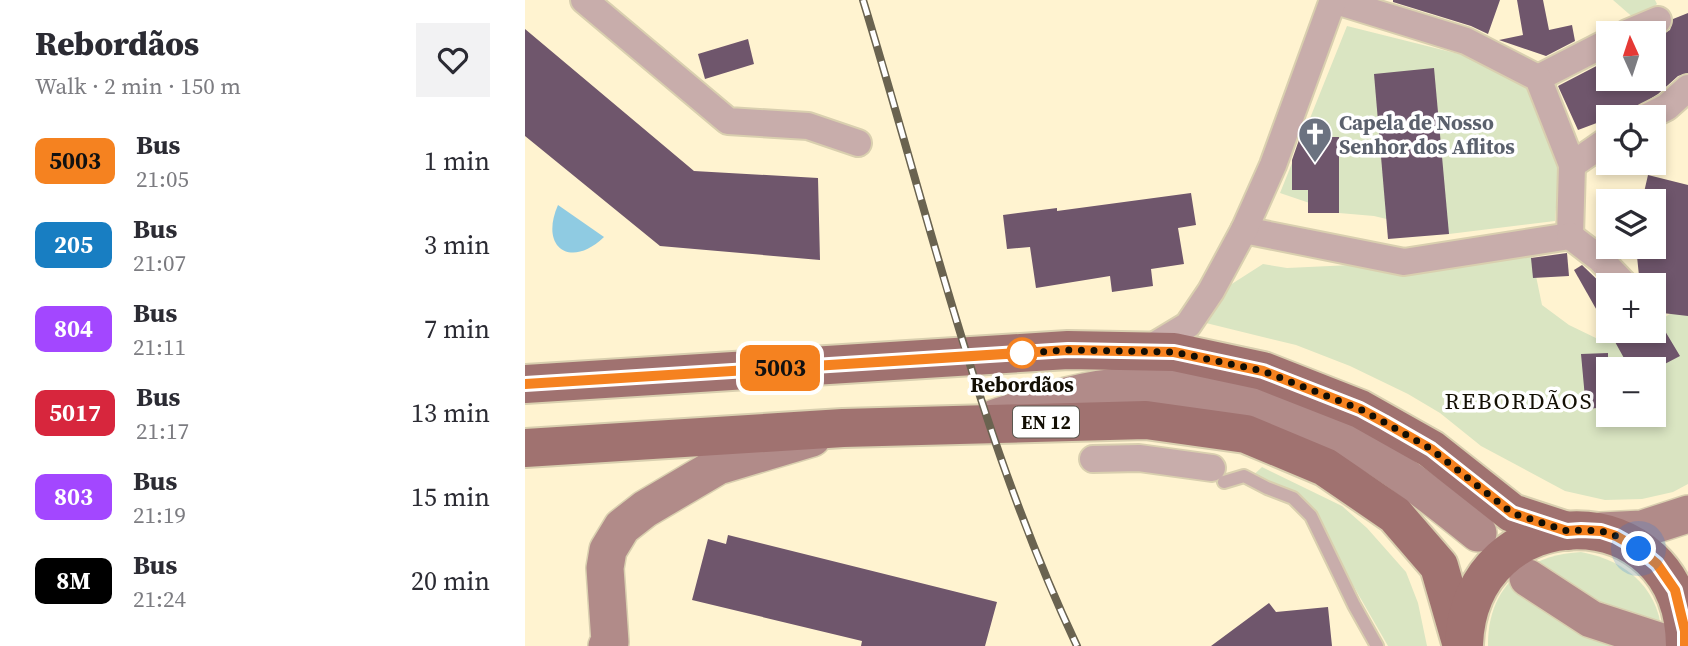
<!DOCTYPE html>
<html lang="en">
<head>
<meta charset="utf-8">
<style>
	:root { --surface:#fff; --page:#f2f2f3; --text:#2b2b33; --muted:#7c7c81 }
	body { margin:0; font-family:"Source Serif 4",serif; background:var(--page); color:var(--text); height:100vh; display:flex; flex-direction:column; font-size:26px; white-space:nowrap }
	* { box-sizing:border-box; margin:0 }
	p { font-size:23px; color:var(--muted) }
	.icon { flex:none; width:38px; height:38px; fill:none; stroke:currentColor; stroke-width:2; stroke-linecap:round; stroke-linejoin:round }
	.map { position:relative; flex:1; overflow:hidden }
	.side { display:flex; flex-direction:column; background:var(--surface); width:525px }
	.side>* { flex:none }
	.badge { padding:0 14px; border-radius:10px; font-size:24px; line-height:46px }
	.needle { width:46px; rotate:357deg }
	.fabs { position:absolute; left:1071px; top:21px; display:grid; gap:14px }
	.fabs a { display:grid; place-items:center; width:70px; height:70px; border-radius:0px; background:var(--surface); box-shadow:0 4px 10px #0003; font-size:35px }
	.you { position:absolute; width:35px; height:35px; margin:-18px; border:5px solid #fff; border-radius:50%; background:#1a73e8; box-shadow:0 0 0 10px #1a73e833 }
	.map>.badge { position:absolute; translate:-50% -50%; box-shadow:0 0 0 4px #fff }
	.round { display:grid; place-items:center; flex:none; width:74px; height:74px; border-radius:0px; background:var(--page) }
	.overview { display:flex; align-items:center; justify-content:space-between; height:119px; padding:0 35px }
	h1 { font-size:33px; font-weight:800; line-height:52px }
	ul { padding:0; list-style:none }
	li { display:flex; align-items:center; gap:21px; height:84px; padding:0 35px }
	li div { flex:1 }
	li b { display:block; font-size:26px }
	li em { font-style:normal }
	li .badge { min-width:77px; font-weight:700; text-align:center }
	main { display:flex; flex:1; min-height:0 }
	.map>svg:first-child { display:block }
</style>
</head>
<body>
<main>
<section class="side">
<div class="overview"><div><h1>Rebordãos</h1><p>Walk · 2 min · 150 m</p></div><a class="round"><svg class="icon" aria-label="heart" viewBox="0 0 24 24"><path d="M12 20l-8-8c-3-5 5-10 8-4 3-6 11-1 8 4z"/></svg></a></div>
<ul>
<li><span class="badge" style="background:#f58220;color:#111">5003</span><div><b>Bus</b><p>21:05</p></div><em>1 min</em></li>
<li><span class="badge" style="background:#187ec2;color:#fff">205</span><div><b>Bus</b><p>21:07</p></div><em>3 min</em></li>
<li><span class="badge" style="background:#a347ff;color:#fff">804</span><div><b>Bus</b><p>21:11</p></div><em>7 min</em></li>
<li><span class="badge" style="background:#d7263d;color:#fff">5017</span><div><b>Bus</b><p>21:17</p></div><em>13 min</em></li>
<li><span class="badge" style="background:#a347ff;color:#fff">803</span><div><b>Bus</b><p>21:19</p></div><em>15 min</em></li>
<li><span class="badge" style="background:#000;color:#fff">8M</span><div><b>Bus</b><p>21:24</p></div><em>20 min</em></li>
</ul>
</section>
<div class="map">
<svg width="1163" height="646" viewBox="0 0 1163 646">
	<rect width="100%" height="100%" fill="#fff3d0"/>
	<!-- green -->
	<g fill="#dae5c2" fill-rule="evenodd">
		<polygon points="1088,0 1130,0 1132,4 1111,20"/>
		<polygon points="822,26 950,58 1006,90 1034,168 1030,221 924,234 849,216 814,213 755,193"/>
		<path d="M1006,252L1017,305L1044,325L1075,340L1102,331H1129V321L1140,317L1163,303V484L1148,492L1117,499L1080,500L1040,491L956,446L915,413L883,394L825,366L771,345L681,323L702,287L738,264L762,268L956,259ZM1083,369H1129V415H1083Z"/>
		<polygon points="737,467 817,506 842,528 881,572 893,603 902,646 863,646 806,547 771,495 719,484"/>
		<path d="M1056,552C1105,561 1139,593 1137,646H963C962,588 1000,555 1056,552Z"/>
	</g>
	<!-- water -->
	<path fill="#8fcbe2" d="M33,205L79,237C46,269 14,248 33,205Z"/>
	<!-- building -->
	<g fill="#6f566c">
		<polygon points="868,0 975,0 963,34 946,26 868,2"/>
		<polygon points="992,0 1018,0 1024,30 1047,25 1050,41 1021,56 974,40 998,35"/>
		<polygon points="1163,13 1163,73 1153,76 1133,94 1109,109 1053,130 1033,86 1083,60 1083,79 1129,79 1129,39 1145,30 1148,19"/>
		<polygon points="0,29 169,171 293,178 295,260 135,246 0,136"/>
		<polygon points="223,39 229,64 180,79 173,54"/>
		<polygon points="909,68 924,234 863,239 849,74"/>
		<polygon points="775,137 814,137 814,213 783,213 783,190 767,190 767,160"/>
		<polygon points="1123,175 1163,185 1163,316 1129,312 1129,285 1115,285 1111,247 1129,247 1129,201 1117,201"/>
		<polygon points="666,193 671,225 653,228 659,264 626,269 628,286 587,292 585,276 511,288 505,247 482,249 478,215 532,208 532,211"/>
		<polygon points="1042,253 1044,276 1008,278 1006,258"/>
		<polygon points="1057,265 1083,290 1083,330 1049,270"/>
		<polygon points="1084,331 1113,331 1120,343 1119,331 1140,331 1155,356 1134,367 1135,369 1105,369"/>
		<polygon points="1083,353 1083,407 1061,409 1056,354"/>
		<polygon points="203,535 472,602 460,646 336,646 337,641 167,600 183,539 201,544"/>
		<polygon points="744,603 751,612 803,607 807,646 686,646"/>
	</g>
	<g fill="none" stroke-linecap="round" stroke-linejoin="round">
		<!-- lane casing -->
		<g stroke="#d9cfaf" stroke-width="16">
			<polyline id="lane" points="699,482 719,476 742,488 768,498 786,516 829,605 852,646"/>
		</g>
		<!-- street casing -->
		<g stroke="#d9cfaf" stroke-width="30">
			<g id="street">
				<polyline points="59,0 203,121 283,126 333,143"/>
				<polyline points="1102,33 1133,20"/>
				<polyline points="1013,78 1083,42"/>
				<polyline points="1122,117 1142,107 1163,88"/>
				<polyline points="1047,165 1083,140"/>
				<polyline points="719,230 879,262 1045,236 1047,165 1013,78 941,41 808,0"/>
				<polyline points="1045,236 1075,259 1100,285"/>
				<polyline points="620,351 663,325 686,291 719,230 748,165 808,0"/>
				<polyline points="568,459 614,458 687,468"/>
			</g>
		</g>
		<!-- secondary casing -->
		<g stroke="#d9cfaf" stroke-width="40">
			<g id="secondary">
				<path d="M467,419C513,404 557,388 606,386C664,384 772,413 823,440C869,466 912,500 953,533"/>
				<polyline points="1076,531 1117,529 1163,514"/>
				<polyline points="1003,578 1066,619 1134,641"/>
				<polyline points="82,646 85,642 80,568 83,550 97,527 120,509 193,466 287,438"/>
			</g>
		</g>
		<!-- primary casing -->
		<g stroke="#d9cfaf" stroke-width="42">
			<g id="primary">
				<polyline points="0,384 543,350 649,352 738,371 835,409 906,449 987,513 1042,531"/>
				<polyline points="0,448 318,428 621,420 721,434 800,467 870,515 914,566 937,646"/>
				<path d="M939,644C945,494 1159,490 1160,646"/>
			</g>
		</g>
		<!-- lane -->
		<use href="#lane" stroke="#c8adab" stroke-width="12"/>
		<!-- street -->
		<use href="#street" stroke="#c8adab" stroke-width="26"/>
		<!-- secondary -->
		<use href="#secondary" stroke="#b18b89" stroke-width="37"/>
		<!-- primary -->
		<use href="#primary" stroke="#a07270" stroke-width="38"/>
		<!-- rail casing -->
		<g stroke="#6a6350" stroke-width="8">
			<path id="rail" d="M338,0C404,216 455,441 552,646"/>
		</g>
		<!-- rail -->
		<use href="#rail" stroke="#fff" stroke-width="5" stroke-dasharray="16" stroke-linecap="butt"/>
	</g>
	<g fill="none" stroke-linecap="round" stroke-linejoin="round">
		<!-- line casing -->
		<g stroke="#fff" stroke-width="16">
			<polyline id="line" points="0,384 543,350 649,352 738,371 835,409 859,422 906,449 987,513 1042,531 1056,530 1076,531 1091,536 1114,549 1132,564 1150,590 1160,631 1160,646"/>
		</g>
		<!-- line -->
		<use href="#line" stroke="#f58220" stroke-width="10"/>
		<!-- walk -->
		<polyline stroke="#130f04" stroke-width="7" stroke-dasharray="0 12.6" points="497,353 489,354 543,350 649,352 738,371 835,409 859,422 906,449 987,513 1042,531 1056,530 1076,531 1091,536 1114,549"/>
	</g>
	<!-- icons -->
	<defs>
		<g id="church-pin" transform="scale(1.75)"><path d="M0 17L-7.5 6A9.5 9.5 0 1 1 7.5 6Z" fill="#6b7280" stroke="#fff"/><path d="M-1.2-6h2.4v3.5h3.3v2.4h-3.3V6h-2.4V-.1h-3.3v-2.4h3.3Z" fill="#fff"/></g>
	</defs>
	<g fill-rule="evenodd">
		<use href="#church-pin" x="790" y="134"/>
	</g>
	<!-- markers -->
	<circle fill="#fff" stroke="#f58220" stroke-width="3.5" cx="497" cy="353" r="14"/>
	<g text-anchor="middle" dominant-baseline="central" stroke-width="7" stroke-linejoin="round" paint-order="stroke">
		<!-- shield labels -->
		<rect fill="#fff" stroke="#5a574f" stroke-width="2" x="488" y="406.5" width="66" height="31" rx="5"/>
		<g font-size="19" font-weight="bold" fill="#130f04">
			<text x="521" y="422">EN 12</text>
		</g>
		<!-- worship labels -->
		<g font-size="21" font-weight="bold" fill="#5b616d" stroke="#fff" text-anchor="start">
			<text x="814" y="122">Capela de Nosso<tspan x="814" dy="24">Senhor dos Aflitos</tspan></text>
		</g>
		<!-- stop labels -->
		<g font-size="21" font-weight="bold" fill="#130f04" stroke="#fff">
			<text x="497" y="384">Rebordãos</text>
		</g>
		<!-- neighbourhood labels -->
		<g font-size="23" letter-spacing="2" fill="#130f04" stroke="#fff">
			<text x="994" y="401">REBORDÃOS</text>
		</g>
	</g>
</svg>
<div class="fabs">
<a><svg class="needle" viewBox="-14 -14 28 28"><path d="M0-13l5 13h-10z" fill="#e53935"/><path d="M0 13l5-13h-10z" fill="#7c7c81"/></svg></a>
<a><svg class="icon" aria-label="locate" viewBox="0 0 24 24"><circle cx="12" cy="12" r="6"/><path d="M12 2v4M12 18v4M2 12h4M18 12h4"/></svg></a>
<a><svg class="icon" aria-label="layers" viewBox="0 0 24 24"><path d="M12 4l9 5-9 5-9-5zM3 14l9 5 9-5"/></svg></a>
<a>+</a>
<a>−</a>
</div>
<div class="you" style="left:1114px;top:549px"></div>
<b class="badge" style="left:255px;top:368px;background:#f58220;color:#111">5003</b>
</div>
</main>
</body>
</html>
